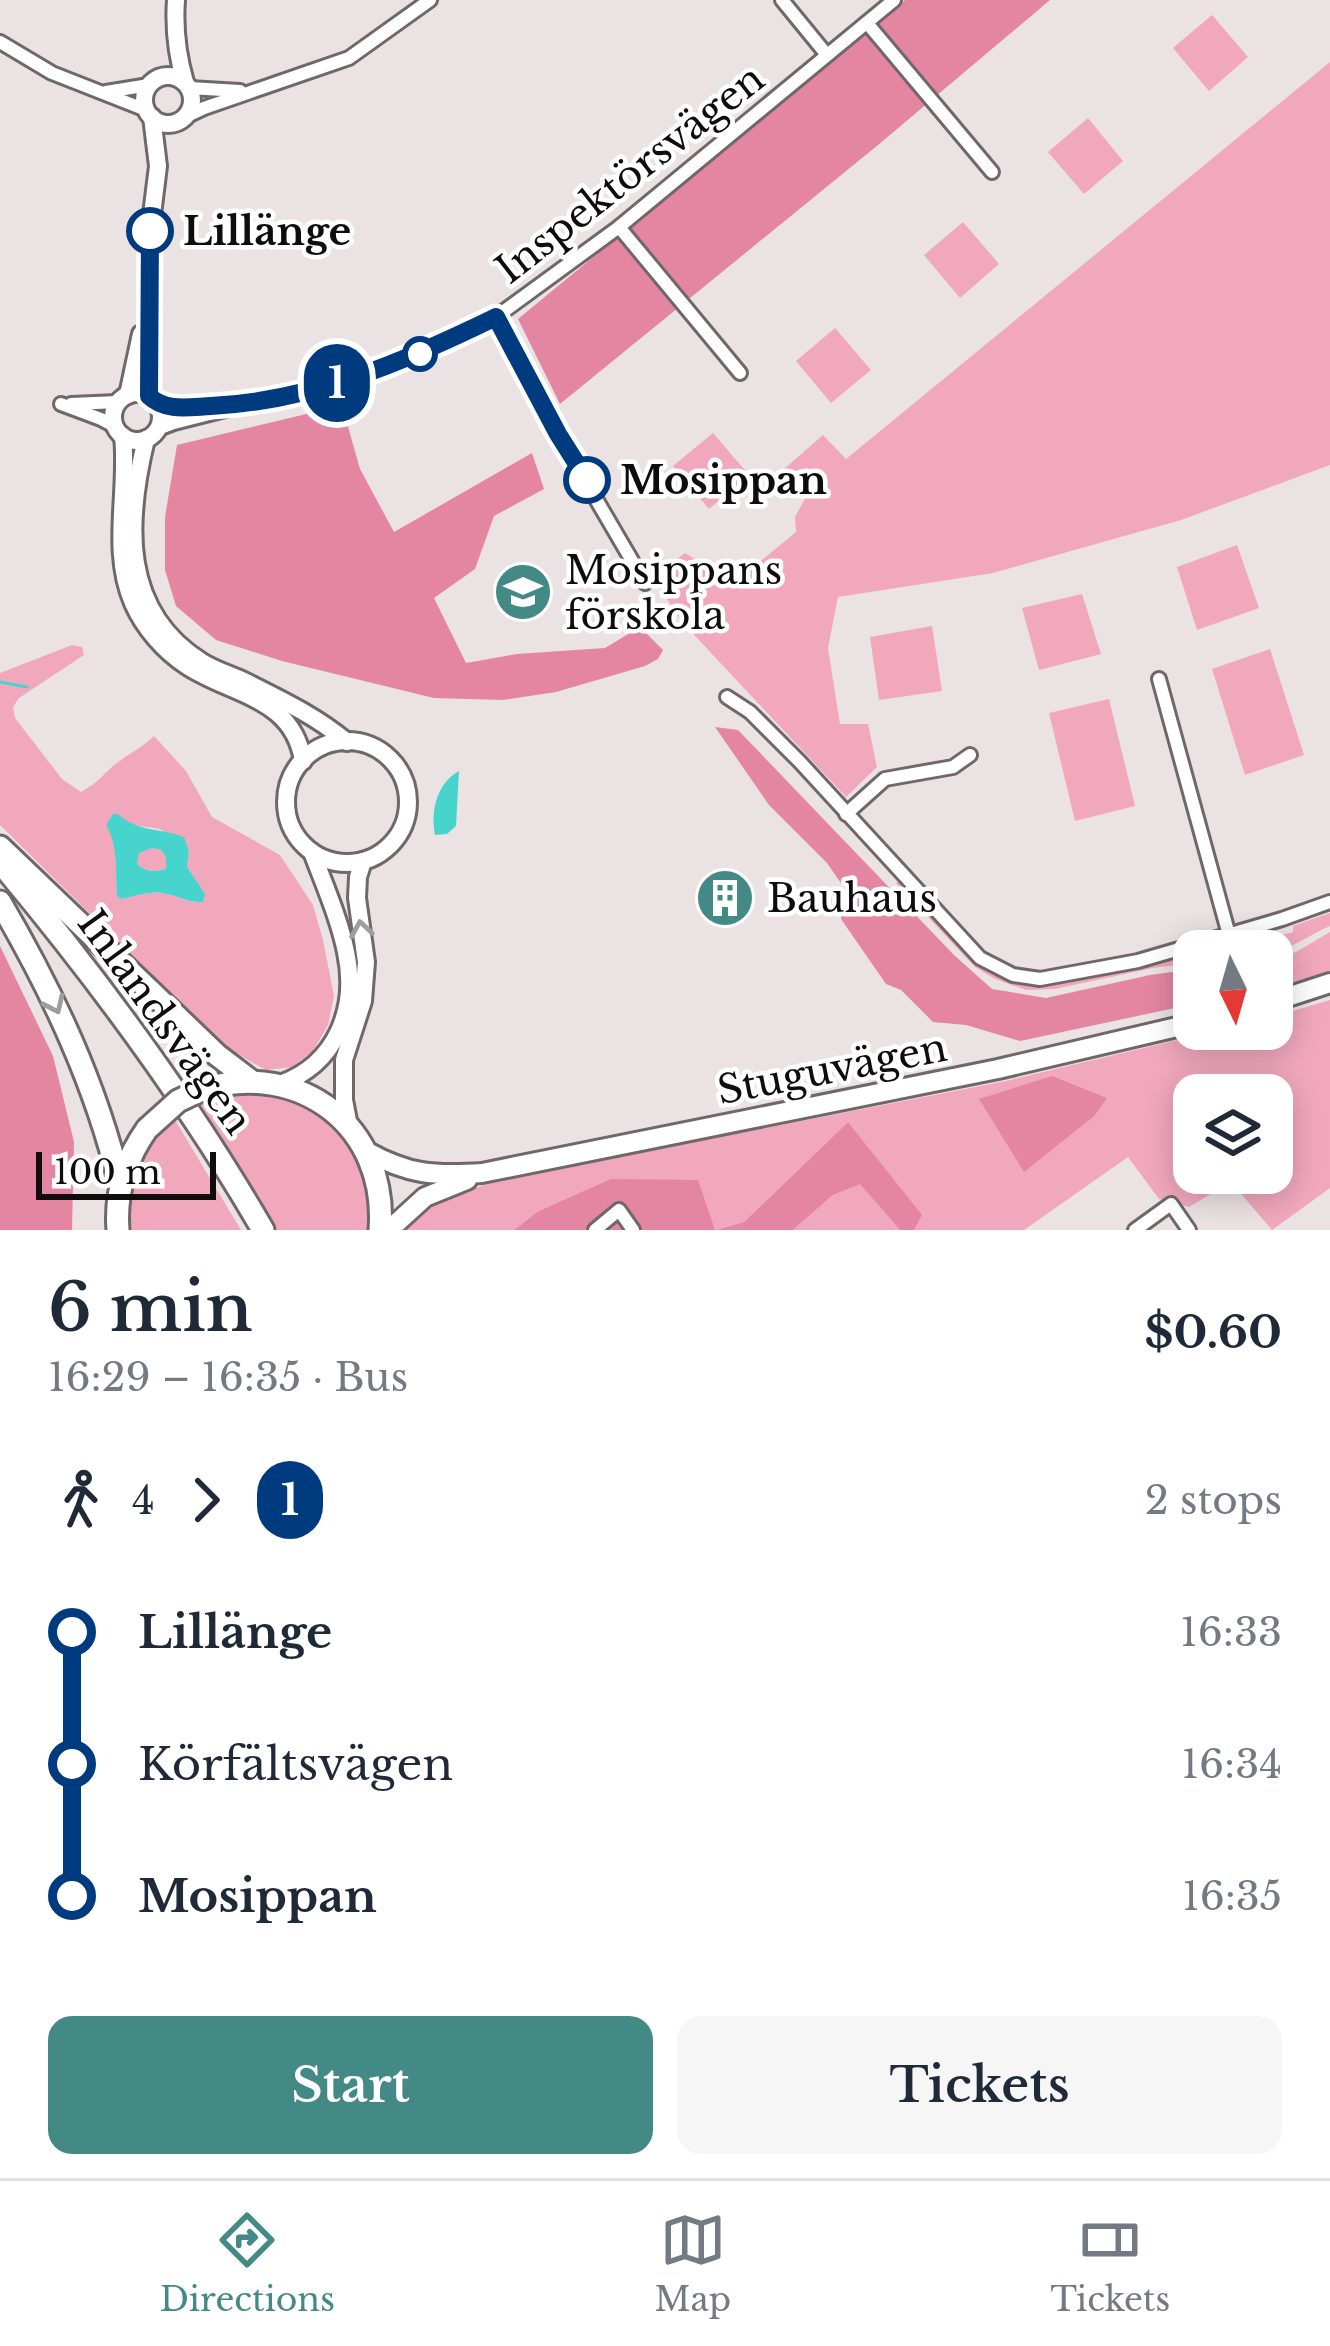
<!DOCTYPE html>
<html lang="en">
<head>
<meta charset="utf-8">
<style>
	:root { --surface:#fff; --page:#f6f6f7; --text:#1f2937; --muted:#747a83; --line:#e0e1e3; --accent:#438a86 }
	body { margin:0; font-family:"Libre Baskerville",serif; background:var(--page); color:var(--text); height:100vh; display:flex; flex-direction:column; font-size:45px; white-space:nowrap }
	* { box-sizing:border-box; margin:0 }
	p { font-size:39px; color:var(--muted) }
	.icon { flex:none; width:66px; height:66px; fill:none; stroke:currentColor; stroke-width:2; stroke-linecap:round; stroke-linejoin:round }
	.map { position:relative; height:1230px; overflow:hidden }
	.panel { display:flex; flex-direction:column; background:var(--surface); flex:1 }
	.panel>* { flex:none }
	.badge { padding:0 24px; border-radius:39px; font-size:42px; line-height:78px }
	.needle { width:78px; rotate:175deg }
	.buttons { position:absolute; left:1173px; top:930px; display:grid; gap:24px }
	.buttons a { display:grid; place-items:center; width:120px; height:120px; border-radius:24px; background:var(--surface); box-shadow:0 6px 30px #0003; font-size:60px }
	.scale { position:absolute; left:36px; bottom:30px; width:180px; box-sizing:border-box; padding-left:12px; border:6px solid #0f0c0d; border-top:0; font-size:33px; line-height:42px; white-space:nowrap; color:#0f0c0d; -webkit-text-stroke:9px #fff; paint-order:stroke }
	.map>.badge { position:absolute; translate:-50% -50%; box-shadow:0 0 0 6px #fff }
	.legs { display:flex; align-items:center; gap:18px; height:132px; padding:0 48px; font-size:39px }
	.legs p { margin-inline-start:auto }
	.headline { display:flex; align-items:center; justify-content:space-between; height:204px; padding:0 48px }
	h1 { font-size:66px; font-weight:600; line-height:90px }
	.primary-button { display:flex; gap:24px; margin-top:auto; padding:24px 48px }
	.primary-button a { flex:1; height:138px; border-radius:24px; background:var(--accent); color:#fff; font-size:48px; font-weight:600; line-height:138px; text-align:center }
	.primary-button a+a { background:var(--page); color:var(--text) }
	ul { padding:0 48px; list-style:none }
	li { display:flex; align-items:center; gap:42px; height:132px; font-size:45px }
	li i { display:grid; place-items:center; width:18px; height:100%; margin:0 15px; background:currentColor }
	li i::after { content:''; width:30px; height:30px; margin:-15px; border:9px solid; border-radius:50%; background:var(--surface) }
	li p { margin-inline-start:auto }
	li:first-child i { background:linear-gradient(#0000 50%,currentColor 0) }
	li:last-child i { background:linear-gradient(currentColor 50%,#0000 0) }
	.dock { display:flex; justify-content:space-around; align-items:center; height:168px; border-top:3px solid var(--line); background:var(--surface); font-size:33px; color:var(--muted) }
	.dock a { display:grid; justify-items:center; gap:6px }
	.dock .current { color:var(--accent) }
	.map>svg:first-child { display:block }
</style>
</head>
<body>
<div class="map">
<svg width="1330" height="1230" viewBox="0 0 1330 1230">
	<rect width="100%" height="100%" fill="#ebe2e4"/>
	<!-- green -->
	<g fill="#f1a8bc" fill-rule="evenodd">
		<polygon points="1212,15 1248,57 1209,91 1173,48"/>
		<polygon points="1330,62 1330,465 1181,520 993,573 838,597 828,648 840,724 868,724 877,767 846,797 683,623 652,577 685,553 715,572 738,570 745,574 796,532 795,517 806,497 784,469 823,435 846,459"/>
		<polygon points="1088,118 1123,161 1084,194 1048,152"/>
		<polygon points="963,222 999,264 960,298 924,255"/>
		<polygon points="835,328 871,370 831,403 796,361"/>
		<polygon points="713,433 749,475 709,509 673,466"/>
		<polygon points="1237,545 1259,608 1197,630 1177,567"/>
		<polygon points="1082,594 1101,654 1039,670 1022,608"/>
		<polygon points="932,626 942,691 879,700 870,637"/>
		<path d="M72,645L82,647L84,655L19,698L13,707L15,718L62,779L81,792C97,783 100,778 113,766C126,755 142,748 154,736L186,771L212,817L280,855L313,905L323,940L334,996L328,1025L313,1051L292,1067L266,1070L225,1047L0,825V673ZM118,814L128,824L160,829L189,850L187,867L204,894L203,902C187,903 177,895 162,893C148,891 135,897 121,899L117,896C115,871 119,847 107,825L112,815Z"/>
		<polygon points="1270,649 1304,755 1245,775 1212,669"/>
		<polygon points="1109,699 1135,806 1075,821 1049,713"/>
		<path d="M152,848L161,850L167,857L166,869C154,872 146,872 137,864L138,853Z"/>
		<polygon points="898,881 978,963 997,975 1026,985 1054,985 1194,954 1194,963 1153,968 1055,989 1026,990 995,979 975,967 896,883"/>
		<path d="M1330,913V926C1294,942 1295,951 1253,951L1250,943L1293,932V926Z"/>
		<polygon points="1330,932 1330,971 1272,992 1272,959 1296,952"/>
		<path d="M1330,1000V1188L1272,1230L1231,1182L1189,1207L1159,1199L1128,1157L1024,1230H914L921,1215L848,1122L744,1222L716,1230L537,1212L514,1230H397L421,1207L496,1181L1006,1081L1223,1029H1272V1017ZM1194,1095H1272V1173H1194Z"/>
		<polygon points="274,1090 327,1113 363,1158 374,1230 275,1230 198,1099 216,1093"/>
		<path d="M172,1115L241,1230H127C127,1178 137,1153 172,1115Z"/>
		<polygon points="860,1183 900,1230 793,1230 833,1195"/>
	</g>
	<!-- forest -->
	<g fill="#e486a2">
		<polygon points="905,0 1050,0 878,145 560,404 518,319"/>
		<polygon points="319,411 321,420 345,416 360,469 394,532 532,453 544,489 494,516 475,569 434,598 466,663 517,654 605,648 640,627 663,650 658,659 645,666 556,692 503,700 434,698 282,661 216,640 176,606 165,570 165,517 177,445"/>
		<polygon points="715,727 738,730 954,955 992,989 1046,998 1150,975 1194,969 1194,1004 1020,1041 966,1025 933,1022 901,990 886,984 841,919 847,892 827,863 769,805"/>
		<polygon points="0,946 53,1056 74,1142 72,1230 0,1230"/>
		<polygon points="1052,1076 1107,1098 1094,1116 1024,1172 979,1099"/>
		<polygon points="848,1122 922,1215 914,1230 900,1230 860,1184 833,1195 793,1230 716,1230 744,1222"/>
		<polygon points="611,1179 698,1180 715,1230 514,1230 537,1212"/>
	</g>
	<!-- water -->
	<g fill="#47d4cd" fill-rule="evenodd">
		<path d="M459,771L456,826L447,834L435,835C430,811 437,783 459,771Z"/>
		<path d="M113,814H118C137,832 161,828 184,837L189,851L187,867L205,894L203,902C188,903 177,895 162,893C148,891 135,897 121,899L117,896C115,872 119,847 106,825ZM152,848L161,850L166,857V869C154,872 146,872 137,864L139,853Z"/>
	</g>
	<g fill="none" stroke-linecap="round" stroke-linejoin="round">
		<!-- stream -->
		<polyline stroke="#47d4cd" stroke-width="3" points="0,682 27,687"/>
		<!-- minor casing -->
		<g stroke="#6f6769" stroke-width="18">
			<g id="minor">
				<polyline points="782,0 827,55"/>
				<polyline points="867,23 992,172"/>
				<polyline points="0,42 52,73 146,110"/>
				<polyline points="189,88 240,91"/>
				<polyline points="106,92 149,85"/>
				<polyline points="187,116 204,108 349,58 430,0"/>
				<polyline points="619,227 740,373"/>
				<polyline points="496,317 558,434 645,583"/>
				<polyline points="157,403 173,408 216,406"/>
				<polyline points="61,404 101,419 116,427"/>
				<polyline points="71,404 118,402"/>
				<polyline points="158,429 174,423 359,376 419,354 496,317 619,227 894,0"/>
				<polyline points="1159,679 1229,935"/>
				<polyline points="727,697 750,712 799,761 980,958 1013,975 1040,979 1138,961 1282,919 1330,902"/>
				<polyline points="846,814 885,779 953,767 970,755"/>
				<polyline points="595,1230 619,1210 633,1230"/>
				<polyline points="1135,1230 1171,1204 1189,1230"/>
			</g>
		</g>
		<!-- tertiary casing -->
		<g stroke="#6f6769" stroke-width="22">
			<g id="tertiary">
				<path d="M176,0C174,28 177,55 185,82"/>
				<circle cx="168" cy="100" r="24"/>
				<circle cx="137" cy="417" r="24"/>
				<polyline points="128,395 141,334"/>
				<polyline points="149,396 148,298 150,231 158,166 152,117"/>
				<path d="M123,436C129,491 110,550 133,603C144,628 164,651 187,666C233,696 293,697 303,761"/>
				<path d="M146,439C126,521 120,611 202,662C215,670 231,675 244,681C280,699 316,716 347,742"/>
				<circle cx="347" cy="802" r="61"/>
				<path d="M280,1084C336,1064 358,1009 346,952C339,918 324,884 312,852"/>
				<polyline points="349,1126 344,1100 344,1060 363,1001 366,962 357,898 358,877 363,861"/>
			</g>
		</g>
		<!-- secondary casing -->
		<g stroke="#6f6769" stroke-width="24">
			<g id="secondary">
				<polyline points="1272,1002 1330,983"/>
				<path d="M366,1151C409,1175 434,1176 482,1173L998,1069L1194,1023"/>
				<polyline points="389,1230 425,1197 467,1180"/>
			</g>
		</g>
		<!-- trunk casing -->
		<g stroke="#6f6769" stroke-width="27">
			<g id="trunk">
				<polyline points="0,847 217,1055 251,1081"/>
				<path d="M0,862C97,978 187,1099 263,1230"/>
				<path d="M0,902C52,991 96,1084 120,1185"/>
				<path d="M203,1089C301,1060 388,1127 380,1230"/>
				<path d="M118,1230C115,1192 125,1160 147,1129"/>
			</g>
		</g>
		<!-- minor -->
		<use href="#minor" stroke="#fff" stroke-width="12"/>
		<!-- tertiary -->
		<use href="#tertiary" stroke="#fff" stroke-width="16"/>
		<!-- secondary -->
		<use href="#secondary" stroke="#fff" stroke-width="18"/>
		<!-- trunk -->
		<use href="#trunk" stroke="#fff" stroke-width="21"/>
		<!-- trunk-bridge casing -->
		<g stroke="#6f6769" stroke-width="27" stroke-linecap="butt">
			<polyline id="trunk-bridge" points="147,1129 178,1101 203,1089"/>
		</g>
		<!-- trunk-bridge -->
		<use href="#trunk-bridge" stroke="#fff" stroke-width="21"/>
	</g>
	<!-- one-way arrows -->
	<defs><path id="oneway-chevron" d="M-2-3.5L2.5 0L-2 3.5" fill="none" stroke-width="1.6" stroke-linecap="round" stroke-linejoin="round" transform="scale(3)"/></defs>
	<g stroke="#9f9e9e">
		<use href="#oneway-chevron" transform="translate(361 929) rotate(-99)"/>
		<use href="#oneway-chevron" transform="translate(55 1005) rotate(65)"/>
	</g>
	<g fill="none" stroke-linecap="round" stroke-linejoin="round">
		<!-- line-1 casing -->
		<g stroke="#fff" stroke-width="27">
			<path id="line-1" d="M150,231L149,396C166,412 189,407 211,406C313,401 406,361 496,317L558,434L587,480"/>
		</g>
		<!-- line-1 -->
		<use href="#line-1" stroke="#003b80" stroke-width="18"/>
	</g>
	<!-- icons -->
	<defs>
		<g id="school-disc" transform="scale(3)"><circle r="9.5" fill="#438a86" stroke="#fff"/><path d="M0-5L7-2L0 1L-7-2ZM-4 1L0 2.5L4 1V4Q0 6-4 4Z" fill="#fff"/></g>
		<g id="building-disc" transform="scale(3)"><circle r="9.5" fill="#438a86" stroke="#fff"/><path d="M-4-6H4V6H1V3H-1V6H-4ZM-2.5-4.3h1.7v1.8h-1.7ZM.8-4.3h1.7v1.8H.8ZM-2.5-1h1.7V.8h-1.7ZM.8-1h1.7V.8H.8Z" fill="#fff"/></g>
	</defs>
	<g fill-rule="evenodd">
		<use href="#school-disc" x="523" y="592"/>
		<use href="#building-disc" x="725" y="898"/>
	</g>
	<!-- markers -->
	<g fill="#fff" stroke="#003b80" stroke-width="6">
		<circle cx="150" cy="231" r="21"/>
		<circle cx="420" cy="354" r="15"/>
		<circle cx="587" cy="480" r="21"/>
	</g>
	<g text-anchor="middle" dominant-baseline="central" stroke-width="9" stroke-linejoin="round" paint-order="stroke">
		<!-- street labels -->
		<g font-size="39" fill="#0f0c0d" stroke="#fff">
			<text transform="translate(630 174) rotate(-38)">Inspektörsvägen</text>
			<text transform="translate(165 1022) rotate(54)">Inlandsvägen</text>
			<text transform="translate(832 1069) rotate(-11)">Stuguvägen</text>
		</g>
		<!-- stop labels -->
		<g font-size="39" font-weight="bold" fill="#0f0c0d" stroke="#fff" text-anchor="start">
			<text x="183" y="231">Lillänge</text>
			<text x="620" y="480">Mosippan</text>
		</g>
		<!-- poi labels -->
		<g font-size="39" fill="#0f0c0d" stroke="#fff" text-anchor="start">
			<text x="565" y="570">Mosippans<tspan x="565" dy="45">förskola</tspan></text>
			<text x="767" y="898">Bauhaus</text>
		</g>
	</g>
</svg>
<div class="buttons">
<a><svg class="needle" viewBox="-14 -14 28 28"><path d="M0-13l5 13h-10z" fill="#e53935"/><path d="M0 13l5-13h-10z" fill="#747a83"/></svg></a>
<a><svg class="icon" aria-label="layers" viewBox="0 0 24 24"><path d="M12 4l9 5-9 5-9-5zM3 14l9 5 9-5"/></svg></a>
</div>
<div class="scale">100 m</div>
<b class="badge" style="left:337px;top:383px;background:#003b80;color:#fff">1</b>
</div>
<section class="panel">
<div class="headline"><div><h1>6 min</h1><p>16:29 – 16:35 · Bus</p></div><b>$0.60</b></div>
<div class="legs"><svg class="icon" aria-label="walk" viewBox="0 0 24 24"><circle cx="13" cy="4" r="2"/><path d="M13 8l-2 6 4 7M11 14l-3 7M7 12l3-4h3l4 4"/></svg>4<svg class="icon" aria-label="forward" viewBox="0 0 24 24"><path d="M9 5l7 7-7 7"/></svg><b class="badge" style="background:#003b80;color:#fff">1</b><p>2 stops</p></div>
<ul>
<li><i style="color:#003b80"></i><b>Lillänge</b><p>16:33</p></li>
<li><i style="color:#003b80"></i><span>Körfältsvägen</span><p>16:34</p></li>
<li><i style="color:#003b80"></i><b>Mosippan</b><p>16:35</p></li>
</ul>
<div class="primary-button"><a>Start</a><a>Tickets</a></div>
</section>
<nav class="dock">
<a class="current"><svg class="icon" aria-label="directions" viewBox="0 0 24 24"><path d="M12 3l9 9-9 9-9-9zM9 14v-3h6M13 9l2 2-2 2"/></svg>Directions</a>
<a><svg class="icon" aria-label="map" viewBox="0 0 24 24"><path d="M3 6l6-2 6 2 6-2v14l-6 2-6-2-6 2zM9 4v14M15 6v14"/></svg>Map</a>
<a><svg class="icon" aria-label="tickets" viewBox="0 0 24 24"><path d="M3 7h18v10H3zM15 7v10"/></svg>Tickets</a>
</nav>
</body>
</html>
